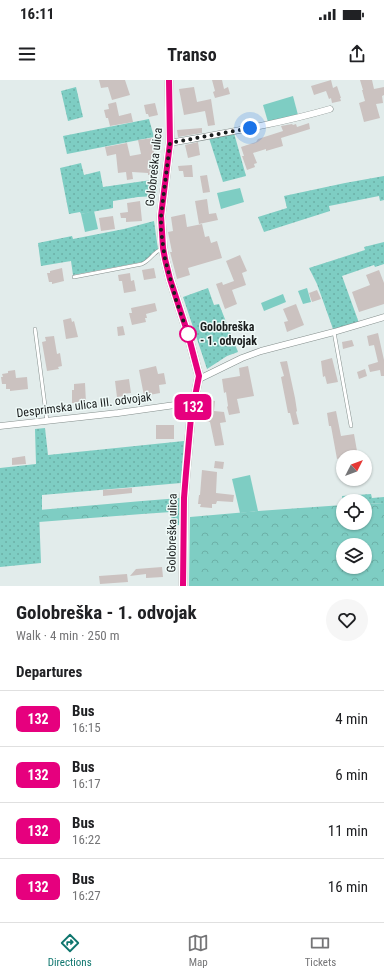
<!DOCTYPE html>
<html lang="en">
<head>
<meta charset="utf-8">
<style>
	:root { --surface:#fff; --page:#f6f6f6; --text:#202124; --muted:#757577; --line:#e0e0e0; --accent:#0f766e }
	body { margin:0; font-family:"Roboto Condensed",sans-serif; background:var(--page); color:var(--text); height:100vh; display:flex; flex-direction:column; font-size:15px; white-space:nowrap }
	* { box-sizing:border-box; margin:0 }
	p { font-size:13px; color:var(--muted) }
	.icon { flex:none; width:22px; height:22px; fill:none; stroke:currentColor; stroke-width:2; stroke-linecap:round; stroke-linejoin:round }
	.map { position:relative; height:506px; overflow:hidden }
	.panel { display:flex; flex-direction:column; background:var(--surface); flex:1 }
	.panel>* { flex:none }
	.badge { padding:0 8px; border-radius:6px; font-size:14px; line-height:26px }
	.needle { width:26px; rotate:48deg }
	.tools { position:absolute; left:336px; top:370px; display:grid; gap:8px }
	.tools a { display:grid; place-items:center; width:36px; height:36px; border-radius:50%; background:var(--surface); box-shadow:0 1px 3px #0004; font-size:20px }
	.you { position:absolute; width:20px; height:20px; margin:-10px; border:3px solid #fff; border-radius:50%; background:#1a73e8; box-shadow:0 0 0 6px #1a73e833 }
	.map>.badge { position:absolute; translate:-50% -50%; box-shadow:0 0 0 2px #fff }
	h2 { padding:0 16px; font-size:15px; line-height:36px }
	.round { display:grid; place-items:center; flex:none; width:42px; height:42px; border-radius:21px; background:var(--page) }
	.summary { display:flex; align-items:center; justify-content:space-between; height:68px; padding:0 16px }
	h1 { font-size:19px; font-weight:700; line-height:30px }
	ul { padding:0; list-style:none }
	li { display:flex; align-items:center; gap:12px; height:56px; padding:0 16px; border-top:1px solid var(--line) }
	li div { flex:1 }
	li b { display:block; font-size:15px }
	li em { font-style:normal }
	li .badge { min-width:44px; font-weight:700; text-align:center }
	.status { display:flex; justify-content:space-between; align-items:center; height:28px; padding:0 20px; background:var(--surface); direction:ltr }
	.status svg { height:11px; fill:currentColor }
	header { display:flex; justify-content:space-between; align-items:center; height:52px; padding:0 16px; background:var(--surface); font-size:18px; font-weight:700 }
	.dock { display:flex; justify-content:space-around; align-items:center; height:56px; border-top:1px solid var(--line); background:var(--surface); font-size:11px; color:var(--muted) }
	.dock a { display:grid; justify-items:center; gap:2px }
	.dock .current { color:var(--accent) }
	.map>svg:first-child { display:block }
</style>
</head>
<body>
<div class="status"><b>16:11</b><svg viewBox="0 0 49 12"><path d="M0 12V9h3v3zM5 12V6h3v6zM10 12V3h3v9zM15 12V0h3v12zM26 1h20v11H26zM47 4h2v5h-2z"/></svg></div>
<header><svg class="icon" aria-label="menu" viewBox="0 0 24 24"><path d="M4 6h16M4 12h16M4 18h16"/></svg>Transo<svg class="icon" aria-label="share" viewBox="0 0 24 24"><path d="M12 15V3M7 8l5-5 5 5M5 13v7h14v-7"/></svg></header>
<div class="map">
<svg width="384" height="506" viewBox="0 0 384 506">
	<defs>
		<pattern id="grass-dots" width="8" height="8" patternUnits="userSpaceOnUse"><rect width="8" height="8" fill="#7ecdc3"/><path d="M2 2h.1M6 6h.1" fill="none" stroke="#6cb0a7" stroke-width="1.8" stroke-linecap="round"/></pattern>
		<pattern id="forest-crowns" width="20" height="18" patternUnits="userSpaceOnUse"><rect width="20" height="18" fill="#7ecdc3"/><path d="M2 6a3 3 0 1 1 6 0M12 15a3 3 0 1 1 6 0" fill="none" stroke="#6cb0a7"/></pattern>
	</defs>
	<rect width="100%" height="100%" fill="#e2eceb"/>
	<!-- grass -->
	<g fill="url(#grass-dots)">
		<polygon points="76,7 83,37 68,41 61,11"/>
		<polygon points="149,39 154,57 67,74 63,56"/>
		<polygon points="234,53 246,96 223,102 209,58"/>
		<polygon points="81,83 84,95 100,91 103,107 158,99 156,116 138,117 113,121 113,128 81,134 80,132 69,134 60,88"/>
		<polygon points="384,96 384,120 380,121 379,116 329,126 330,131 264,152 258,137 287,128 284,116 345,103"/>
		<path d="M154,141L158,169C150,173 150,179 142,182L73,195L71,181L41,186L38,163L72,156L73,159L124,149Z"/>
		<polygon points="384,162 384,184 375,187 374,185 342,196 359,243 333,249 317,204 309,188 365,170 364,167"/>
		<polygon points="208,208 214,225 219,224 238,272 227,276 207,289 183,217"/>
		<polygon points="45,348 48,375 184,361 181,403 42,415 42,430 39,431 41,483 0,487 0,388 36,384 35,349"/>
		<polygon points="371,414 372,418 384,417 384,423 365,424 365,421 343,421 343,423 342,416"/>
		<polygon points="180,418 179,445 172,446 171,432 142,434 142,421"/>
	</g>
	<!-- forest -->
	<g fill="url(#forest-crowns)" fill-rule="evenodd">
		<polygon points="142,421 142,434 39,442 39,430"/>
		<path d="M384,423V506H189L190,437L258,431L343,425V443H365V424ZM343,465H365V487H343Z"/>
	</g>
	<!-- garden -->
	<g fill="#7ecdc3">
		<polygon points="293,16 298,35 268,42 263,25"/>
		<polygon points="240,108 244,122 221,129 217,113"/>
		<polygon points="94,131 98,149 85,152 81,134"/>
		<polygon points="307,208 311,222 303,224 298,211"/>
		<polygon points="283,214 286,222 264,231 261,223"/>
		<polygon points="250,395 258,431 240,433 232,399"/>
	</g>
	<!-- building -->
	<g fill="#cbc2c0">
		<polygon points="99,0 125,0 130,15 112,20 108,7 101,8"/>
		<polygon points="212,0 222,0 224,9 228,7 230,14 215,18 213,12 215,11"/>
		<polygon points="331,0 333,8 337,6 341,18 340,18 341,21 332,23 331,18 329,19 326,11 314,15 311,6"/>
		<polygon points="360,0 372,0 374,9 384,7 384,15 382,16 383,23 376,24 380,38 364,42 359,23 365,21 362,10 363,10"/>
		<polygon points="194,7 197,22 211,19 215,45 208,46 205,31 184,35 179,9"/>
		<polygon points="116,22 119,36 131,33 133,42 110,46 108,38 106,38 104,30 109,29 108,24"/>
		<polygon points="155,23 158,35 149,37 148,34 146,34 144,25"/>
		<polygon points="309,43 310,49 281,58 283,66 266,71 266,69 253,73 257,83 254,84 255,87 247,90 242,76 244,76 241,67 256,62 258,59 283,51 281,46 292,44 293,45 296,44 297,47"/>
		<polygon points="202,48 202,53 178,57 177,50"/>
		<polygon points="153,58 154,66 153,66 155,80 154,80 154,95 148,95 148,93 132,92 133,99 127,100 126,92 118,93 116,74 107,76 105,67 127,63 130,76 141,74 138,60"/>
		<polygon points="198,62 200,75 188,78 185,65"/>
		<polygon points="192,85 193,97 184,97 183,91 179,91 178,86"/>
		<polygon points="207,95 210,112 203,113 200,96"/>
		<polygon points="207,119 209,134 216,133 218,140 199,144 195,121"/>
		<polygon points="140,121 142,141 126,142 126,138 121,138 120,133 128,132 127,123"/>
		<polygon points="185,134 187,147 202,144 205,157 209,156 211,163 217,161 222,178 188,188 190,195 177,199 170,172 172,172 168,152 173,151 171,137"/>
		<polygon points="113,136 115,149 101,151 99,138"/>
		<polygon points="240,175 247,191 242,193 246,205 232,210 237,224 225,229 216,204 222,202 223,205 234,201 226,181"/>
		<polygon points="62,188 64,201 52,204 52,202 49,202 47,193 50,193 50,191"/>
		<polygon points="154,188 156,198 144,200 142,190"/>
		<polygon points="379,190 384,203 384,224 359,232 352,212 370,205 366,195"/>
		<polygon points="130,193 131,201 134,200 136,211 124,213 122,201 119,201 118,195"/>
		<polygon points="317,210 321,219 312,222 309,213"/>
		<polygon points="155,223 157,231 146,234 147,238 145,238 146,242 132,245 129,233 132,233 131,228"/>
		<polygon points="296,224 304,245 287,252 284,242 288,241 283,229"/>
		<polygon points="71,238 72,242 74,241 78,257 66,259 63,240"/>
		<polygon points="123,246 125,255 118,256 117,247"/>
		<polygon points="378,253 384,280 384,296 381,296 380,290 370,292 368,285 378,282 374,265 369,266 367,256"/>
		<polygon points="54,256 57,274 60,273 62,286 58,287 59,289 47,291 42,262 46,261 45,257"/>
		<polygon points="352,260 354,266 343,269 342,262"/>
		<polygon points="332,278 338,302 327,304 325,296 323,297 321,281"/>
		<polygon points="287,281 295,318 297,331 296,332 299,344 293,345 290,333 288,333 281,297 284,296 280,282"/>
		<polygon points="156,286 158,294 164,293 166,304 159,305 160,313 144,316 139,290"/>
		<polygon points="248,286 254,316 237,319 240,333 229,335 227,327 228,326 226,312 224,313 222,299 240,296 239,288"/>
		<polygon points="365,289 367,296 359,299 357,292"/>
		<polygon points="15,290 16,298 27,297 28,309 10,311 10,309 6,309 6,304 2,304 1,297 3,297 2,294 8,293 8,291"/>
		<polygon points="129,299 131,313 123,314 124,316 117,317 115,301"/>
		<polygon points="85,303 86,323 72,323 72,310 74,310 74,304"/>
		<polygon points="209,320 215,321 214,331 224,332 226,342 220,343 224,365 215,366 210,342 202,341 204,329 207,330"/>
		<polygon points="336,331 341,356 354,354 357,371 347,373 348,376 337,379 331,346 329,346 327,333"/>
		<rect x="156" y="345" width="18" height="14"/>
		<polygon points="25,376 26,384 12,385 12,378"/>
		<polygon points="215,381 224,382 223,389 214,388"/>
		<polygon points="202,390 217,392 216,413 234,415 233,422 217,421 216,424 212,424 212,428 200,427 201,424 198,424 199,415 200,415"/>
		<polygon points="132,408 132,413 103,416 103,410"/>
		<polygon points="162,487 163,497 146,498 146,494 130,496 136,489"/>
		<polygon points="127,494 128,502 100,504 99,496"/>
	</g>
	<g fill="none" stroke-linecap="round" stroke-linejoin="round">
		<!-- lane casing -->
		<g stroke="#848e8c" stroke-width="4">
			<g id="lane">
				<path d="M74,197L142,184C151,180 153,172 162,169"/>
				<polyline points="35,249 47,341"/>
				<polyline points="334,252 351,346"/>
			</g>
		</g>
		<!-- street casing -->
		<g stroke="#848e8c" stroke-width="7">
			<g id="street">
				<path d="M170,63C224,53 278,44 330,29"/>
				<polyline points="199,299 242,278 261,271 334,252 384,237"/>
				<polyline points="0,346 118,333 182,324 194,323"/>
			</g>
		</g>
		<!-- secondary casing -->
		<g stroke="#848e8c" stroke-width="9">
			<polyline id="secondary" points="169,0 170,63 161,136 163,168 165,179 170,199 188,254 199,296 191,337 186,393 184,418 183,506"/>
		</g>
		<!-- lane -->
		<use href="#lane" stroke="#fff" stroke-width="3"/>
		<!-- street -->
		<use href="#street" stroke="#fff" stroke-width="6"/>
		<!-- secondary -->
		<use href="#secondary" stroke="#cbf7f2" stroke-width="8"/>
	</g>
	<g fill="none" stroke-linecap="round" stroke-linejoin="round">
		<!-- line casing -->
		<g stroke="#fff" stroke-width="9">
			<polyline id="line" points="169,0 170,63 161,136 163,168 165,179 170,199 188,254 199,296 191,337 186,393 184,418 183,506"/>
		</g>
		<!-- line -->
		<use href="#line" stroke="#e6007e" stroke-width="6"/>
		<!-- walk -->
		<polyline stroke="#1a1d1d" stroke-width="4" stroke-dasharray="0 7.2" points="188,254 176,220 165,179 161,151 161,136 170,63 250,48"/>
	</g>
	<!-- markers -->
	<circle fill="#fff" stroke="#e6007e" stroke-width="2" cx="188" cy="254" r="8"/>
	<g text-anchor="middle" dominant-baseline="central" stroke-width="3" stroke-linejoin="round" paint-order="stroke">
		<!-- street labels -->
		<g font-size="12" fill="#1a1d1d" stroke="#effaf8">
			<text transform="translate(154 87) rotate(-84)">Golobreška ulica</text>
			<text transform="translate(84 325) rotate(-7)">Desprimska ulica III. odvojak</text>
			<text transform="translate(172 453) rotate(-89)">Golobreška ulica</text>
		</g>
		<!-- stop labels -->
		<g font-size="12" font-weight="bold" fill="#1a1d1d" stroke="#effaf8" text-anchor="start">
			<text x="200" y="247">Golobreška<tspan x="200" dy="14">- 1. odvojak</tspan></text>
		</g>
	</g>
</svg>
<div class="tools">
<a><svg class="needle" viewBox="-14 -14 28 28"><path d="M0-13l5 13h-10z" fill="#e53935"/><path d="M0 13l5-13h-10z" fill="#757577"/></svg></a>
<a><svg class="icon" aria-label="locate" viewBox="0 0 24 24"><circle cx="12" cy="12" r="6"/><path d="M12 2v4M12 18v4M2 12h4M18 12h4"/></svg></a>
<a><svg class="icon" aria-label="layers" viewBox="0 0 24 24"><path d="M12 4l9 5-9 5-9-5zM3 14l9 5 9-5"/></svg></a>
</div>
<div class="you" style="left:250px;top:48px"></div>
<b class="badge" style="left:193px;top:327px;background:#e6007e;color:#fff">132</b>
</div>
<section class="panel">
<div class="summary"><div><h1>Golobreška - 1. odvojak</h1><p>Walk · 4 min · 250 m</p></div><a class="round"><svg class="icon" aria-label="heart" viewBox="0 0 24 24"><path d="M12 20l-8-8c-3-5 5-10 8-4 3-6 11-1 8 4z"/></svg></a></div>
<h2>Departures</h2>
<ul>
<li><span class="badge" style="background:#e6007e;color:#fff">132</span><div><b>Bus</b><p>16:15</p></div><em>4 min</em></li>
<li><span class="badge" style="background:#e6007e;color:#fff">132</span><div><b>Bus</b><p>16:17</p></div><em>6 min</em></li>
<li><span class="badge" style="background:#e6007e;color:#fff">132</span><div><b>Bus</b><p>16:22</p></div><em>11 min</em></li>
<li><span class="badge" style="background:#e6007e;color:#fff">132</span><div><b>Bus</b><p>16:27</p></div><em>16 min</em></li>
</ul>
</section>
<nav class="dock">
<a class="current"><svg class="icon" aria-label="directions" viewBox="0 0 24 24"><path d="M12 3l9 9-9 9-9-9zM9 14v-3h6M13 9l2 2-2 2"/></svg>Directions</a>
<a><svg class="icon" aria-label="map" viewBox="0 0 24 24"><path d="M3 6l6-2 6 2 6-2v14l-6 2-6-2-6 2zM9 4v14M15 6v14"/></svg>Map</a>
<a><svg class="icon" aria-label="tickets" viewBox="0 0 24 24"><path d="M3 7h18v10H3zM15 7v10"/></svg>Tickets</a>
</nav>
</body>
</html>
